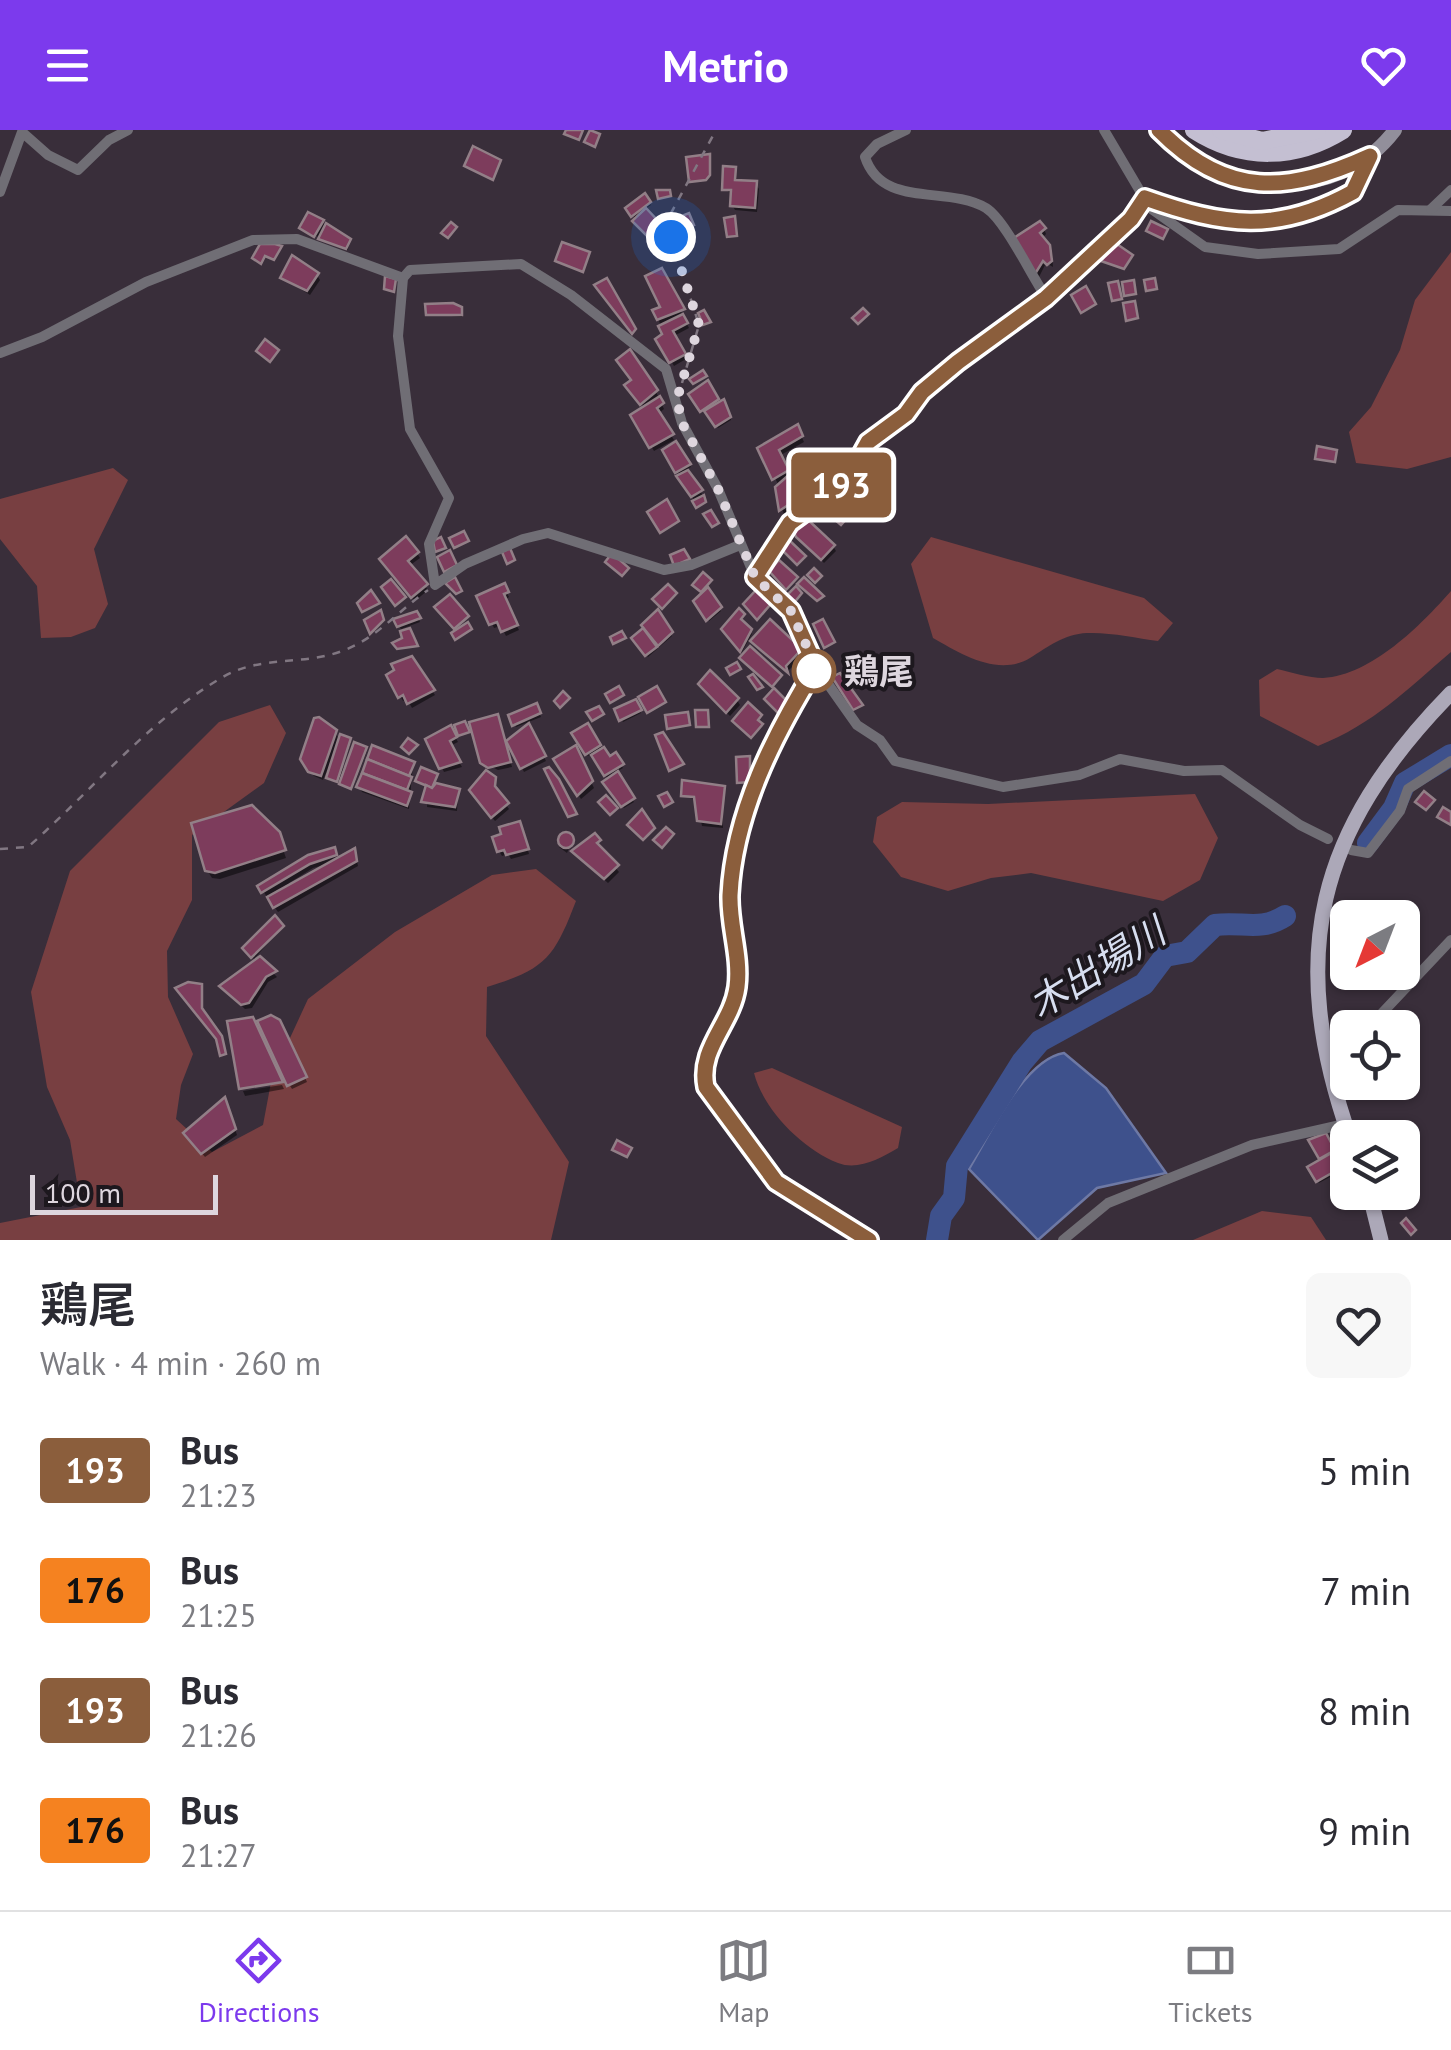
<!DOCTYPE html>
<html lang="en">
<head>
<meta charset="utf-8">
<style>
	:root { --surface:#fff; --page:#f7f7f7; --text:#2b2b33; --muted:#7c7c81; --line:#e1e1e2; --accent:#7c3aed }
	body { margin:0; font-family:"PT Sans","Noto Sans JP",sans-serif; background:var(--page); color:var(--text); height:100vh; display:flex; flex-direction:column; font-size:38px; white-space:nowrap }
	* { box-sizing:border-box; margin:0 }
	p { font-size:32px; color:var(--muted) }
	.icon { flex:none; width:55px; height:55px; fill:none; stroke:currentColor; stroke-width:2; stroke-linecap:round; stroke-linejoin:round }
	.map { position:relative; height:1110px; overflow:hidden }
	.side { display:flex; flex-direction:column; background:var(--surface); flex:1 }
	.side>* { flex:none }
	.badge { padding:0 20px; border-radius:8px; font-size:35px; line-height:65px }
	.needle { width:65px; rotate:222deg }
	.buttons { position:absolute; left:1330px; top:770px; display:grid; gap:20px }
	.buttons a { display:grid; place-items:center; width:90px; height:90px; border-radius:15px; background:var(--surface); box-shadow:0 2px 8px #0004; font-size:50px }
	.scale { position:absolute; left:30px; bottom:25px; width:188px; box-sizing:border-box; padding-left:10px; border:5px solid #ded6de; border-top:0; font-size:28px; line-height:35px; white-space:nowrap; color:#ded6de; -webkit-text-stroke:8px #1d181e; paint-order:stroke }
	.you { position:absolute; width:50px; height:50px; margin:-25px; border:8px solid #fff; border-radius:50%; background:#1a73e8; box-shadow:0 0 0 15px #1a73e833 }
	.map>.badge { position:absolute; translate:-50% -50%; box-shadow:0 0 0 5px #fff }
	.round { display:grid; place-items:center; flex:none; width:105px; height:105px; border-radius:15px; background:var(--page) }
	.headline { display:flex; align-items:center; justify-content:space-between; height:170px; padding:0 40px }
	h1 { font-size:48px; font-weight:600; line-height:75px }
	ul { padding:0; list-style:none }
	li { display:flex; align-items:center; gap:30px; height:120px; padding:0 40px }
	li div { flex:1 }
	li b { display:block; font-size:38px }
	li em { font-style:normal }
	li .badge { min-width:110px; font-weight:700; text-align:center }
	header { display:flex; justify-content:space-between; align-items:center; height:130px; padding:0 40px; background:var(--accent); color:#fff; font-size:45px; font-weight:600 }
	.tabs { display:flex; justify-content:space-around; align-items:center; height:140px; border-top:2px solid var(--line); background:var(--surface); font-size:28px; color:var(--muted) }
	.tabs a { display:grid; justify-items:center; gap:5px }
	.tabs .selected { color:var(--accent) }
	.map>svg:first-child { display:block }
</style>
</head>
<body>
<header><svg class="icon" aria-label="menu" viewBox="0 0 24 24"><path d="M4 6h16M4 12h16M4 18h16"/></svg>Metrio<svg class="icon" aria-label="heart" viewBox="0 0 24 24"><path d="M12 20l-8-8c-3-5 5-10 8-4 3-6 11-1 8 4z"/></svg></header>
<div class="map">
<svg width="1451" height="1110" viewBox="0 0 1451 1110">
	<rect width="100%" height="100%" fill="#392e3a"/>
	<!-- green -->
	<g fill="#783f41">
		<polygon points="1451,122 1451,327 1407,339 1356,333 1349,302 1371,277 1400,220 1415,170"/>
		<polygon points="113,338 128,350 94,419 108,474 95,498 71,507 41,508 37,456 0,409 0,369"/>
		<path d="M931,407L1144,468L1173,493L1158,511C1136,508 1110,502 1087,503C1064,504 1048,517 1030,528C998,547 961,524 933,508L911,434Z"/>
		<path d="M1451,461V522C1405,561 1375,593 1318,616L1260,586L1259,550L1277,539C1291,542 1309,548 1323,548C1372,545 1421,495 1451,461Z"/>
		<path d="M270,575L286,603L264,653L192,705V770L167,821L168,867L193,924L181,955L176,989L212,1022L263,995L272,947L308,869L395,802L492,745L536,739L576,771C554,828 546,839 487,857L486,906L569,1032L551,1110H0V1093L81,1077L70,1010L47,957L31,862L70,741L219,592Z"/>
		<polygon points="1195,664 1218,708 1200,750 1163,771 1031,743 991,748 948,761 901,747 873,712 877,687 902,672 988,674"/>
		<path d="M772,938L902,997L898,1018C881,1028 858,1041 838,1033C802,1019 763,979 754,943Z"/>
		<polygon points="1262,1081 1311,1087 1326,1110 1193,1110"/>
	</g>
	<!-- water -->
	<path fill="#3e518c" stroke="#6e79a5" stroke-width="2.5" d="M1064,923L1106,958L1166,1043L1097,1058L1038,1110L969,1039C989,1006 1024,929 1064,923Z"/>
	<!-- shadow -->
	<g fill="#0007" fill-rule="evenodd">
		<polygon points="735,39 737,52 756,54 759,59 757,82 735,80 732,75 733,64 724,59"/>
		<polygon points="645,67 651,75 644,80 660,97 649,107 628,79"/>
		<polygon points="322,92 349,111 348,120 303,100"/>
		<polygon points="1044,99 1046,104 1041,109 1052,122 1053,137 1046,133 1039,147 1015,110"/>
		<polygon points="661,141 689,198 674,206 686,229 674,236 658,209 665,205 655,182 663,179"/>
		<polygon points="317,145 320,150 310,165 283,148"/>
		<polygon points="462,182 462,187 429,184"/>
		<polygon points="707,254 731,284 731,290 718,298 691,265"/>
		<polygon points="630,261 656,262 664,279 658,284 674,310 654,321 633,286 645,279"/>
		<polygon points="797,297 804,312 779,326 790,347 799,340 810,351 796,363 802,372 784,384 777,367 779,356 760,319"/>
		<polygon points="676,315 691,337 685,340 702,364 705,373 698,377 666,321"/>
		<polygon points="799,405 833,416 836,421 824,433"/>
		<polygon points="417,423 420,428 409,436 428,460 415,471 384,435"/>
		<polygon points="710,451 707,459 721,481 709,491 696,471 704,464 697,458"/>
		<polygon points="504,457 509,467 504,470 519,500 506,506 501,496 494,498 480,467"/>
		<polygon points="658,483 672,506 648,527 634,508"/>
		<polygon points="416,484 420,492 401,499 396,490"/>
		<polygon points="743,485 741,493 752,504 742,522 725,502"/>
		<polygon points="756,516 800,521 803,526 787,542"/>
		<polygon points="411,529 435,565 412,578 407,569 403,571 389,546"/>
		<polygon points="703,559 737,570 740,575 730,586"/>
		<polygon points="635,572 641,583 623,592 617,580"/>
		<polygon points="536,576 541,587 516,597 511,587"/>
		<polygon points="500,592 512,637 498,640 482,632"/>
		<polygon points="529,596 546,631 524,642 509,612"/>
		<polygon points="587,597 609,629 615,625 623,638 616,642 634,672 624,678 607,656 609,651 592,623 588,626 575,604"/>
		<polygon points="450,598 458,612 450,616 462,637 444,642 429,610"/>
		<polygon points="335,602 340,611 351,612 343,637 347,638 367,621 352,660 339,650 330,651 326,643 323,650 314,646 303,629"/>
		<polygon points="373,618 413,634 409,679 362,662 359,657"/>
		<polygon points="575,618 594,658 581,669 556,630"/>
		<polygon points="436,646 435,655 458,662 457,681 427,677 428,657 418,651"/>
		<polygon points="494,649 496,662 509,679 495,691 475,666"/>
		<polygon points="723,658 723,698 702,696 697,671 684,665"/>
		<polygon points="522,698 529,724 511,729 508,724 502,726 499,721"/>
		<polygon points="567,702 574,707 567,723 559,717"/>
		<polygon points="278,705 286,728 220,749 212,748 207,740"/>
		<polygon points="599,711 599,718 619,742 608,753 574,722"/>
		<path d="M337,725L338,730L356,726L358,736L278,782L260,757L309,727ZM327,734L291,756L289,753L313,738Z"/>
		<polygon points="282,797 254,829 246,820"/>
		<polygon points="260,830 277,847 268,852 252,878 245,879 222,857"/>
		<polygon points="282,897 307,952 292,959 289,954 295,953 295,948"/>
		<polygon points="282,955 284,959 245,966 243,961"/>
		<polygon points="227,975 237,1005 205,1027 189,1008"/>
		<polygon points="1325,1006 1343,1040 1319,1053 1311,1038 1323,1031 1312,1012"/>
	</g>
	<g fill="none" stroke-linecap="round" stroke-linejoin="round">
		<!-- river -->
		<g stroke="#3e518c" stroke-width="22">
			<polyline points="1368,713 1394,678 1405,653 1451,625"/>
			<path d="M937,1110L941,1086L954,1068L957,1036L1022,932L1040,911L1144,854L1165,826L1187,822L1215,795C1242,791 1260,802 1285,786"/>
		</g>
	</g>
	<!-- building -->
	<g fill="#7d3c5c" stroke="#927f87" stroke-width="2.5">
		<polygon points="566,0 583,0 579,10 564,4"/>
		<polygon points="590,0 600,4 595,17 584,12"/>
		<polygon points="473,16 501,30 493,50 464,36"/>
		<polygon points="710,24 710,45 706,50 689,52 686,27"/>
		<polygon points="723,36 736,37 735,50 757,51 755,78 730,76 731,60 722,60"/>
		<polygon points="656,60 670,60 671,66 658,69"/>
		<polygon points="645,63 651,72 631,87 625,78"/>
		<polygon points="646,78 660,93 647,106 632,91"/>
		<polygon points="308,82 324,90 314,107 299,98"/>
		<polygon points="689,83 694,95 679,101 674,89"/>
		<polygon points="735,86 737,106 727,107 724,88"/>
		<polygon points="1040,91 1046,98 1040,103 1050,115 1052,131 1047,135 1043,131 1035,144 1012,109"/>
		<polygon points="1151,91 1168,99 1163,109 1146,101"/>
		<polygon points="451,92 457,97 448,108 441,103"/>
		<polygon points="326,93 351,109 346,119 318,109"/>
		<polygon points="562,112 590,122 583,142 555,131"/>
		<polygon points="1114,112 1133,125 1124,139 1101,131"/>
		<polygon points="260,114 275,114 282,116 274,130 265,126 261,134 252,128"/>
		<polygon points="292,125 319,143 307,161 280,148"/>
		<polygon points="662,138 685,179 657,190 652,180 660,177 645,146"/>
		<polygon points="385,146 396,149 394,162 384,159"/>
		<polygon points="607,148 636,199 632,204 594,155"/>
		<polygon points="1155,148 1157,159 1146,161 1144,150"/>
		<polygon points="1134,150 1136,164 1124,166 1122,152"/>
		<polygon points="1118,151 1122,169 1112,171 1108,153"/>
		<polygon points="1086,156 1096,174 1081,183 1071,165"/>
		<polygon points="1135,171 1138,188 1126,191 1123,173"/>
		<polygon points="453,173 462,177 462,185 426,185 425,174"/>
		<polygon points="863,178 869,184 858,194 852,188"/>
		<polygon points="704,180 711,192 703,195 698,183"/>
		<polygon points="683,184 688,193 673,201 686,224 669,233 655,209 662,204 658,196"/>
		<polygon points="265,209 279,220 270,232 256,221"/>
		<polygon points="630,219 658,260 640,275 624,255 631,250 616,230"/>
		<polygon points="703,240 707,246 693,254 689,249"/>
		<polygon points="708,250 719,269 700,282 688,264"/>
		<polygon points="660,266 664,273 657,278 674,304 649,318 630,285"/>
		<polygon points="724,269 731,287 715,297 704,281"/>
		<polygon points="798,294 803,306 779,320 789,340 772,350 757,318"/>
		<polygon points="676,311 691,334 675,343 662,320"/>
		<polygon points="1317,316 1337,320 1335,332 1315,329"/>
		<polygon points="799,336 809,345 795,357 802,366 779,381 775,357"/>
		<polygon points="688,340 703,360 691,367 676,346"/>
		<polygon points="850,357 860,366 849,379 838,370"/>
		<polygon points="704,365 706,372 696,378 692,371"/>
		<polygon points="667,369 679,391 660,403 647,382"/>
		<polygon points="835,371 851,384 841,395 826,382"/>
		<polygon points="711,380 719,393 712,397 703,384"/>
		<polygon points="805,387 835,415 821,430 796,407 793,400"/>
		<polygon points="464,401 469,411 454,418 449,408"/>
		<polygon points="406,406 419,422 408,431 428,454 411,468 379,429"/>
		<polygon points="441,407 446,418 435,422 433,411"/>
		<polygon points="789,410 806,426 797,435 781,419"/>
		<polygon points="510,418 515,430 507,434 502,422"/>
		<polygon points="684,419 690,429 674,436 670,425"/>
		<polygon points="450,420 457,435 444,442 437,427"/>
		<polygon points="612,423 629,438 622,446 605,432"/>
		<polygon points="779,430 798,447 786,460 769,441"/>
		<polygon points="814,438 822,446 815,453 807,445"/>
		<polygon points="703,442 712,450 701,462 692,455"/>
		<polygon points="455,447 462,461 456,464 445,453"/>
		<polygon points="804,447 824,466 817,471 797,454"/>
		<polygon points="391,449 406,467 395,476 381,457"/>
		<polygon points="505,453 509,462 504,464 518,495 501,502 497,492 489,495 476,466"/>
		<polygon points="668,454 677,463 662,479 652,469"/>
		<polygon points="796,456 802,463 794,473 786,466"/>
		<polygon points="708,457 722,477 706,491 693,471"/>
		<polygon points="371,460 380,473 362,482 357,473"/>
		<polygon points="756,460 770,475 757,490 743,474"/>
		<polygon points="450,464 469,486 454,499 434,477"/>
		<polygon points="739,478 745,484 741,489 752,499 740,522 721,499"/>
		<polygon points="658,479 673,502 658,516 641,495"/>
		<polygon points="381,480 384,490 370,504 364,490"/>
		<polygon points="417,481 421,488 397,497 393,489"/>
		<polygon points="770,489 802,519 786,536 788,543 750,511"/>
		<polygon points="823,489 835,512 824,518 813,494"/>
		<polygon points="468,492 472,499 455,510 451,503"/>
		<polygon points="410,498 418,516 397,519 392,513 402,508 400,501"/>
		<polygon points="643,498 657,517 645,526 631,508"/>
		<polygon points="622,501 626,508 613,514 610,507"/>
		<polygon points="750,516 782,545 772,557 739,528"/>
		<polygon points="412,526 435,560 407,574 403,565 398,568 386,545 394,540 391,534"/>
		<polygon points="737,532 741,539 730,545 726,538"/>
		<polygon points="710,540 739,568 726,583 698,554"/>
		<polygon points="840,543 863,575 853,580 832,547"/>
		<polygon points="753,544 763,557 757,560 748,547"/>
		<polygon points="619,556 624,565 610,573 605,564"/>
		<polygon points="657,556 666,572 647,583 638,567"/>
		<polygon points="774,558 789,573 778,583 764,569"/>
		<polygon points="563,561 570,568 560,578 554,571"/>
		<polygon points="636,569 642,580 619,591 614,579"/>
		<polygon points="748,572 762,585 758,590 763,594 751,608 732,591"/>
		<polygon points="537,573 541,583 512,596 508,585"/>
		<polygon points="599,576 604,584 592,591 586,582"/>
		<polygon points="695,580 708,580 709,597 696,597"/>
		<polygon points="688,582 690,595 667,599 665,585"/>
		<polygon points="498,584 511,632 488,638 480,633 469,592"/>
		<polygon points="319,587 337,600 321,646 308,642 300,629 314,588"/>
		<polygon points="465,591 470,602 458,606 454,595"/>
		<polygon points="529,593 546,626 520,639 506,611"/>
		<polygon points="588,593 601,615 585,625 571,603"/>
		<polygon points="451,595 457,607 450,611 461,632 439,639 425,609"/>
		<polygon points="663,602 684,634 669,641 655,605"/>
		<polygon points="340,604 351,608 337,652 326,648"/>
		<polygon points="408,608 418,615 409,624 401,617"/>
		<polygon points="354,612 367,617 351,659 339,654"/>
		<polygon points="372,615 415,632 409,646 367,629"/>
		<polygon points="576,615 593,651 577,666 553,629"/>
		<polygon points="604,617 610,626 616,622 624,634 604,646 591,625"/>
		<polygon points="750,626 750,652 737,653 736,627"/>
		<polygon points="367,629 412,647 407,660 362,643"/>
		<polygon points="421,637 438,644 432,658 415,651"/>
		<polygon points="549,637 559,649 577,684 568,687 544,639"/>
		<polygon points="486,640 496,647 495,656 509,673 491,688 469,660"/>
		<polygon points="618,641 635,668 621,677 602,652"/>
		<polygon points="362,643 412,662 407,676 356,657"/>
		<polygon points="682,650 725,656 721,694 697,691 694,667 681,666"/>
		<polygon points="436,653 460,659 455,677 421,672 426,655 432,658"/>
		<polygon points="1424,661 1435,670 1426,680 1415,672"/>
		<polygon points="667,662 673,672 664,677 658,666"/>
		<polygon points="606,665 618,678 610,685 598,672"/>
		<polygon points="252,675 280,702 286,720 215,743 205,741 191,693"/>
		<polygon points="1443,677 1451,682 1451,695 1437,687"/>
		<polygon points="642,679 655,698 643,710 627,695"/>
		<polygon points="520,691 529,719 506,725 504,720 497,722 492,707 501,704 499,697"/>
		<polygon points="666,697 674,704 662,718 653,710"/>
		<circle cx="566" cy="710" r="8"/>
		<polygon points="595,703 601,710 597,713 619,735 604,749 571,721"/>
		<polygon points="335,717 337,725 310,734 261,763 257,756 308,725"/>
		<polygon points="355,718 357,731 273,778 267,767"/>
		<polygon points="275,785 284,796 251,828 242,818"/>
		<polygon points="260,826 277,841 266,847 249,873 241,875 219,856"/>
		<polygon points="188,852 202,854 202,878 222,906 226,924 220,926 216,909 175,858"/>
		<polygon points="271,885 280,890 307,947 287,956 257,891"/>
		<polygon points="253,887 283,952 239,959 227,891"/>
		<polygon points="225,967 236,999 201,1024 183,1003"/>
		<polygon points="1326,1003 1335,1020 1319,1029 1308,1010"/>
		<polygon points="617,1010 632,1018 627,1027 612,1020"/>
		<polygon points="1335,1021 1344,1036 1316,1052 1307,1037"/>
		<polygon points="1406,1088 1416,1100 1411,1105 1401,1093"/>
	</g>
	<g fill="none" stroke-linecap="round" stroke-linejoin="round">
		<!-- path -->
		<g stroke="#817782" stroke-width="2.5" stroke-dasharray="8 8" stroke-linecap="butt">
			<polyline points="682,253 699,195 671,107 670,85 716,0"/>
			<path d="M0,719L28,717C93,660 147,591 223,547C261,525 302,536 342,521C376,509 398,481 428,460"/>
		</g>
		<!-- street -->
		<g stroke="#706e75" stroke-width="10">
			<path d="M906,0L877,14L865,27C882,79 947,55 986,78C1005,90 1031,145 1046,167"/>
			<polyline points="1104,0 1150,78 1205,117 1258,124 1339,119 1398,80 1451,81"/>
			<polyline points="0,62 22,2 48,25 78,40 109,10 128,0"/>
			<polyline points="1146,69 1209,90 1292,90 1353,62 1371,26"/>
			<polyline points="1431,79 1451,60"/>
			<polyline points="0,223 42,207 146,152 253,110 297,109 403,148"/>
			<polyline points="740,415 691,435 664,440 548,403 523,409 465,434 435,455 429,414 449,368 410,299 398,206 403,148 410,140 521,134 571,165 666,239 682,293 718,359 755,447 791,481 816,537 857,595 880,610 895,631 1003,657 1079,645 1120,629 1184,641 1222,640 1300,695 1328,709"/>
			<polyline points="755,447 790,393 846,352 868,312 906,284 922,262 958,232 1046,167 1131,89 1145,68"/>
			<path d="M816,537C774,607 734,682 730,765C729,796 741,826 737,857C732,894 698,918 706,957L776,1052L869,1110"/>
			<polyline points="1351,720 1368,723 1400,681 1408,659 1451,631"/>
			<polyline points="1368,898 1451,810"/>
			<polyline points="1333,959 1338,961 1348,948"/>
			<polyline points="1063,1110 1108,1073 1252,1015 1345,994"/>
		</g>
		<!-- secondary -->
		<path stroke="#928f9b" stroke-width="14" d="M1159,0C1222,64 1335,79 1395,0"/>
		<!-- primary -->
		<g stroke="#aca8b8" stroke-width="15">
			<path d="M1350,1008C1286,825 1316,701 1451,563"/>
			<polyline points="1369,1062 1381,1110"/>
		</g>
		<!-- highway -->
		<g stroke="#c4bfd2" stroke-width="18">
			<path d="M1194,0C1242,31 1295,30 1343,0"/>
			<polyline points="1221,0 1262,11 1317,0"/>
		</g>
	</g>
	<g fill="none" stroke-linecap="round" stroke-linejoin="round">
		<!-- line casing -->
		<g stroke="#fff" stroke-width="22">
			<path id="line" d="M869,1110L776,1052L706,957C698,918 732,894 737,857C741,826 729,796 730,765C734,683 774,605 816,537L791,481L755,447L790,393L846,352L868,312L906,284L922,262L958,232L1046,168L1131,89L1145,68C1224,96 1277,104 1353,62L1370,26C1288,63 1227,69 1159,0"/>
		</g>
		<!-- line -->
		<use href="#line" stroke="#8b5e3c" stroke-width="15"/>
		<!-- walk -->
		<polyline stroke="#ded6de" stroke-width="10" stroke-dasharray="0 18" points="671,107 699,195 677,269 682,293 718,359 755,447 791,481 816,537 814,541"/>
	</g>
	<!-- markers -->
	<circle fill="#fff" stroke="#8b5e3c" stroke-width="5" cx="814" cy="541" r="20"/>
	<g text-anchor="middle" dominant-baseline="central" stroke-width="8" stroke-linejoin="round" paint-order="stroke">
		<!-- stop labels -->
		<g font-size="35" font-weight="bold" fill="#ded6de" stroke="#1d181e" text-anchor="start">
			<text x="844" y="541">鶏尾</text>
		</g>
		<!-- water labels -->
		<g font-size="38" font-style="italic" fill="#d7def0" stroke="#1d181e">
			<text transform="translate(1096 837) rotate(-32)">木出場川</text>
		</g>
	</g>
</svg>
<div class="buttons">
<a><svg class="needle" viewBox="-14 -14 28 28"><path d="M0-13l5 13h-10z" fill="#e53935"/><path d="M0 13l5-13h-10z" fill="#7c7c81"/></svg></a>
<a><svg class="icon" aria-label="locate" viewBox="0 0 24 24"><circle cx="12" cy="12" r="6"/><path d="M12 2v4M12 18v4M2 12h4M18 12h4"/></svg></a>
<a><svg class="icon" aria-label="layers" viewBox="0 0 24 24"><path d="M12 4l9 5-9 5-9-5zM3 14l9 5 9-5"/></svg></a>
</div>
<div class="scale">100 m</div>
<div class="you" style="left:671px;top:107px"></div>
<b class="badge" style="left:841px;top:355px;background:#8b5e3c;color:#fff">193</b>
</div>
<section class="side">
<div class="headline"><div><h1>鶏尾</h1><p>Walk · 4 min · 260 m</p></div><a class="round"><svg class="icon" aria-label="heart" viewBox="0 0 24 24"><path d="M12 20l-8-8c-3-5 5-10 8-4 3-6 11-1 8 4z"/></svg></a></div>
<ul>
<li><span class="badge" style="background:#8b5e3c;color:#fff">193</span><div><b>Bus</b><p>21:23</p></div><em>5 min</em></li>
<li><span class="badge" style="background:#f58220;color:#111">176</span><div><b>Bus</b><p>21:25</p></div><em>7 min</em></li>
<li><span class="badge" style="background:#8b5e3c;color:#fff">193</span><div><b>Bus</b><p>21:26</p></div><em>8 min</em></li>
<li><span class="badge" style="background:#f58220;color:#111">176</span><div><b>Bus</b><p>21:27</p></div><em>9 min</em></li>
</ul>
</section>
<nav class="tabs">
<a class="selected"><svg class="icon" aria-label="directions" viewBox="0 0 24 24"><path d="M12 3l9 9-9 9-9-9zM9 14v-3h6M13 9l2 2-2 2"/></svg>Directions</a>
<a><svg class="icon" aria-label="map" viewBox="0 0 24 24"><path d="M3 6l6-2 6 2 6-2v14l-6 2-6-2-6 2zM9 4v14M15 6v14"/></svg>Map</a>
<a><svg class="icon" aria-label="tickets" viewBox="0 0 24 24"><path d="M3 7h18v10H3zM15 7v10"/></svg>Tickets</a>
</nav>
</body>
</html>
